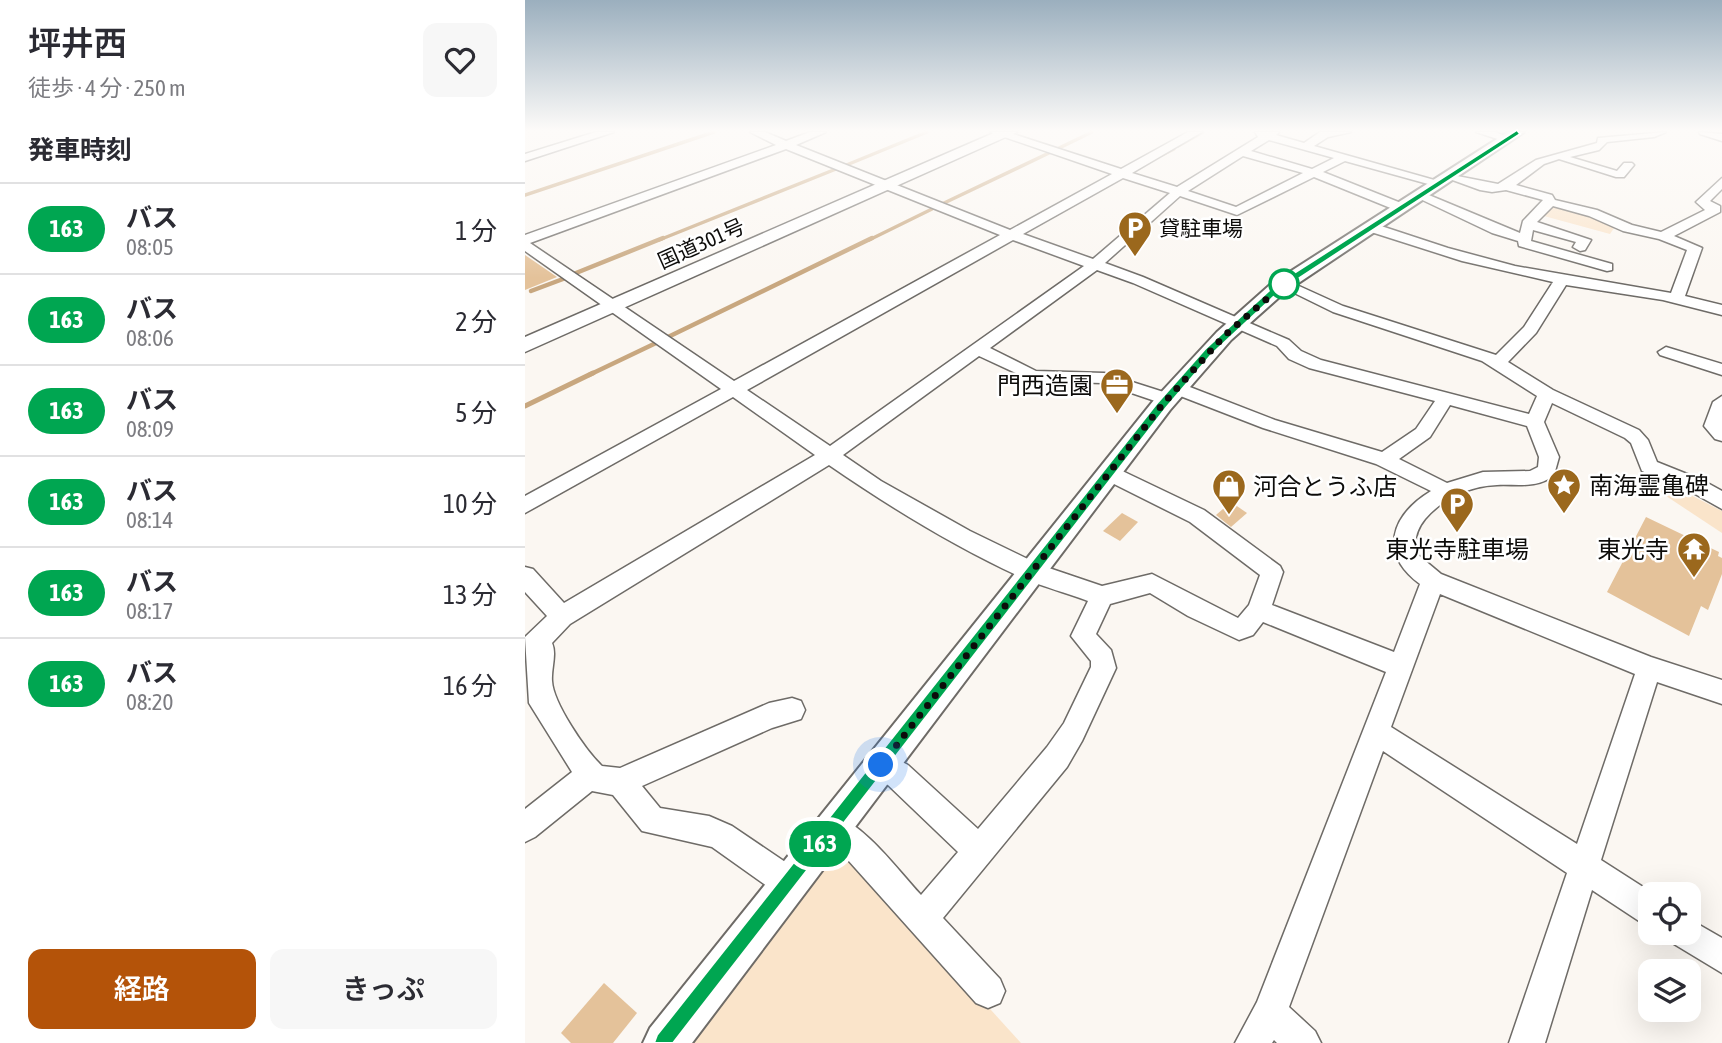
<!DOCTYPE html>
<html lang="ja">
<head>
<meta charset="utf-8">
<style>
	:root { --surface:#fff; --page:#f7f7f7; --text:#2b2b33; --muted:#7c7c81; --line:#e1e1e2; --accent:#b45309 }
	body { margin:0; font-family:"Asap Condensed","Noto Sans JP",sans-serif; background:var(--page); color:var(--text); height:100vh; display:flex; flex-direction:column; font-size:26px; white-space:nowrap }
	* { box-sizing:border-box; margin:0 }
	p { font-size:23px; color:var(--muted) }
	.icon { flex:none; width:38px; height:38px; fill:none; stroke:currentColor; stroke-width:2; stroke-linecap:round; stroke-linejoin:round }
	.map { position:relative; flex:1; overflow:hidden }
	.sheet { display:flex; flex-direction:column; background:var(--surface); width:525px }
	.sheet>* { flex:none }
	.badge { padding:0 14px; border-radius:23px; font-size:24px; line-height:46px }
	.fabs { position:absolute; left:1113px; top:882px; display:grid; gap:14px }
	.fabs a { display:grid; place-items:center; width:63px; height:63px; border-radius:14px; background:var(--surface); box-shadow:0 7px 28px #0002; font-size:35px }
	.you { position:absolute; width:35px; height:35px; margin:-18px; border:5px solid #fff; border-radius:50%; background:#1a73e8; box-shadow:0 0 0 10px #1a73e833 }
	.map>.badge { position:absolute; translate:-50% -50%; box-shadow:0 0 0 4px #fff }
	h2 { padding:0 28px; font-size:26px; line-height:63px }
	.round { display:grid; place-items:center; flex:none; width:74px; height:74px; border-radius:14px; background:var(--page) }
	.headline { display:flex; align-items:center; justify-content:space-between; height:119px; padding:0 28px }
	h1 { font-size:33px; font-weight:600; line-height:52px }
	.primary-button { display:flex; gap:14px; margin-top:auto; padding:14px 28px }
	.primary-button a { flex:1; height:80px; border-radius:14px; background:var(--accent); color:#fff; font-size:28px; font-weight:600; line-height:80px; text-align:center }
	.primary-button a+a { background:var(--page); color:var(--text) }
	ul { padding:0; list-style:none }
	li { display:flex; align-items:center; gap:21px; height:91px; padding:0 28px; border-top:2px solid var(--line) }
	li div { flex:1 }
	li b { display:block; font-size:26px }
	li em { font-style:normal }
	li .badge { min-width:77px; font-weight:700; text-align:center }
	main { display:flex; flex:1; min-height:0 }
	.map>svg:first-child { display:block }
</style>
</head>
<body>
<main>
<section class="sheet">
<div class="headline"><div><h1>坪井西</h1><p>徒歩 · 4 分 · 250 m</p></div><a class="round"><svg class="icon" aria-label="heart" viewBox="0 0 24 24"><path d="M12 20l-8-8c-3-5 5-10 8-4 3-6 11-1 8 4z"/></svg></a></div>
<h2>発車時刻</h2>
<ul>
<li><span class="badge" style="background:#00a651;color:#fff">163</span><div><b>バス</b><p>08:05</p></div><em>1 分</em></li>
<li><span class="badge" style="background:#00a651;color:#fff">163</span><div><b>バス</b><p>08:06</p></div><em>2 分</em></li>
<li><span class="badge" style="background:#00a651;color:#fff">163</span><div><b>バス</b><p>08:09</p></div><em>5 分</em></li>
<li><span class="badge" style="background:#00a651;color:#fff">163</span><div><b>バス</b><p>08:14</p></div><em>10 分</em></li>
<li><span class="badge" style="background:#00a651;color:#fff">163</span><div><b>バス</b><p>08:17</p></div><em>13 分</em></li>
<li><span class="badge" style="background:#00a651;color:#fff">163</span><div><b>バス</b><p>08:20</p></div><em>16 分</em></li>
</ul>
<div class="primary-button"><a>経路</a><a>きっぷ</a></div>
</section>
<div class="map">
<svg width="1197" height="1043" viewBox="0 0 1197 1043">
	<rect width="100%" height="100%" fill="#fbf7f2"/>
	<!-- green -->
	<g fill="#fae4ca">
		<polygon points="1028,206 1050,210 1091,225 1085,234 1019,216"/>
		<polygon points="1142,483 1197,511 1197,533 1135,492"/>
		<polygon points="321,855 327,857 496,1043 166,1043 303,863"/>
	</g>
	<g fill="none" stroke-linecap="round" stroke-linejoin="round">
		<!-- stream-far2 -->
		<g stroke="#c8a77f" stroke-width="3.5">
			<polyline points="653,146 678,132"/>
			<polyline points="530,150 567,132"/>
			<polyline points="637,155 649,149"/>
			<polyline points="319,166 402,132"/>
			<polyline points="0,195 189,132"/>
			<polyline points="417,204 526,152"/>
			<polyline points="134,240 311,169"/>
			<polyline points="344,240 407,209"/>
		</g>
		<!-- stream-far1 -->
		<g stroke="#c8a77f" stroke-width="4.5">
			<polyline points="51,273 138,238"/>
			<polyline points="6,291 38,279"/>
			<polyline points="143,337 347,238"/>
			<polyline points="64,375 131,343"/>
		</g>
		<!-- stream -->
		<polyline stroke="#c8a77f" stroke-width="5" points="0,406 68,373"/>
	</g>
	<!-- building -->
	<g fill="#e4c29a">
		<polygon points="0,255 32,277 0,290"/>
		<polygon points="706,502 722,513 706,527 691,515"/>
		<polygon points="597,513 613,522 595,541 578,531"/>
		<polygon points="1121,517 1194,552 1193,556 1197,558 1197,574 1183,610 1176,606 1164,636 1082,592"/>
		<polygon points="79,983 112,1013 88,1043 46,1043 36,1033"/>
	</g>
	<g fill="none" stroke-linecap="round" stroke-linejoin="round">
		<!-- minor casing -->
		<g stroke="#6e6b67" stroke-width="3">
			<g id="minor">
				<polygon points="71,132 89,132 0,161 0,154"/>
				<path d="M225,132H240L261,141L285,132H301L271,145L485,230L587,174L465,132H482L596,169L663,132H677L607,173L652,187L733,137L730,132H754L751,135L779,143L795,132H826L803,137L789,146L920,183L914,187L820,161L798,172L881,205V211H873L789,177L712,215L655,196L580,263L618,277L764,340L776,351L796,360L1004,414L1012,396L957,361L808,312L751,284L758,280L763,281L818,306L971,355L999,327L1028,282L937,261L843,231V225H853L923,248L990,266L1146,293L1162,250L1134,239L1098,231L1064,216L1028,206L1012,222L1066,240L1060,250L1055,251L1048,247L1051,242L1008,230L1006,241L1087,264V270L1082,271L994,246L993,241L967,233L889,196L899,193L995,233L998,221L1018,200L981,190L967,192L955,190L922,178V174L973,184L1011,160L1072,143L1073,138L1141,132L1129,137L1082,142L1074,150L1045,157L1092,171L1099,163H1107L1109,165L1099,177H1091L1034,159L1019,164L991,185L1027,195L1030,200L1072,210L1107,225L1136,232L1180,210L1171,202L1197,178V189L1185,201L1195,206V212L1149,236L1177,248L1160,296L1197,305V315L1138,300L1041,285L1011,333L983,362L1028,390L1114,430L1123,440L1132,462L1177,480L1197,491V509L1163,490L1117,471L1106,443L1100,438L1027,403L1019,422L1034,457L1029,475C1012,489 992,484 972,485C945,486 918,498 900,519C892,529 888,540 892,554L916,574L1126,657L1197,680V704L1132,682L1076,860L1129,894H1125V926L1114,921L1067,890L1020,1043H984L1042,873L858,751L764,1007L790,1031L796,1043H752L749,1040L747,1043H710L732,1002L861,672L738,622L728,635L714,640L663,616L625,593L585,604L571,634L586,650L591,668L557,741L542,767L418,918L475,979L480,991L475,1003L463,1008L451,1003L314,850L297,838L292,828L297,818L307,813C343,828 370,867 396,895L433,852L363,785L346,775L342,765L346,755L356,751L383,765L453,829L522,747L539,723L566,667V661L546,636L563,601C542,593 518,587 498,578C430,547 365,507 304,465L45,624L27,643C32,654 26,669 27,681C28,703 61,751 77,766L95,768L244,703L267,698L276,701L280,710L276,719L247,728L117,786L135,808L184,816L207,826L275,872L279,883L275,894L264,898L253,894L187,847L117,831L88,795L67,791L10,837L0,842V809L47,772L4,703L0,637L22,616L0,592V567L8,569L39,603L290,455L208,397L0,513V496L196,389L0,251V235L251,145ZM744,140L809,158L787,169L726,151ZM261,149L475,235L209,381L5,243ZM718,156L778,173L711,207L663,191ZM598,178L645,193L568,259L498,234ZM488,240L559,266L305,446L222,390ZM572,270L608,283L752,346L764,359L784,368L910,401L891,429L857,452L750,420L657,384H645L642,388L645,392L738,428L851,464L906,491C865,516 854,554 895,584L869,652L747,605L758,572L755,566L679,510L591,468H577L574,473L577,478L665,522L735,575L724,605L713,618L627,574L577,586L515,565L445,531L356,481L318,455L454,356L508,381L577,383L636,403H648L651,399L648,395L579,373L511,371L465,348ZM925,405L1002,426L1014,457L1013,467L1005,471L958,472L922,483L874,459L905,437ZM915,594L1110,674L1052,844L866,727Z"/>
				<polygon points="951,132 970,132 987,139 982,142"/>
				<polygon points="1174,132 1197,134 1197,141 1175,134"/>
				<polygon points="1141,347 1197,364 1197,375 1135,355 1133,352"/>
				<polygon points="1197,396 1197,441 1190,439 1179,426 1188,402"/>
				<polygon points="1164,919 1197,938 1197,973 1149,944 1144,933 1164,933"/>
			</g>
		</g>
		<!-- major casing -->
		<g stroke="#6e6b67" stroke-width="4">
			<polygon id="major" points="983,132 999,132 760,292 706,340 645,410 167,1043 118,1043 125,1028 629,400 692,332 746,284"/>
		</g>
		<!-- highway casing -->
		<g stroke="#6e6b67" stroke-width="3">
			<polygon id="highway" points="471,132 492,132 0,352 0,337"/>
		</g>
		<!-- minor -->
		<use href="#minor" fill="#fff" fill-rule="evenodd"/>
		<!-- major -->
		<use href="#major" fill="#fff" fill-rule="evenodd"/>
		<!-- highway -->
		<use href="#highway" fill="#fff" fill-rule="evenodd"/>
	</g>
	<!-- sky -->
	<linearGradient id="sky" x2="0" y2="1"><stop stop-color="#9bafbe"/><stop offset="0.47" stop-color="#fdfbf9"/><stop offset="1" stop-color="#fdfbf9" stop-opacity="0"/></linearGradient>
	<rect width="1197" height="278" fill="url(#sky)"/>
	<!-- line -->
	<polygon fill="#00a651" stroke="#fff" stroke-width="2" points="992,130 995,134 756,290 687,354 641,408 148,1043 129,1043 132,1035 633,402 680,349 749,286"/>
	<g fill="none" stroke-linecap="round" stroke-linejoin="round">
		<!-- walk -->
		<polyline stroke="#0d0c0a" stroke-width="7" stroke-dasharray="0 12.6" points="356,765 637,405 699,336 759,284"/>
	</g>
	<!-- icons -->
	<defs>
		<g id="parking-pin" transform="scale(1.75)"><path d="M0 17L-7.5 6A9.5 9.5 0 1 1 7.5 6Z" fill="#9b681d" stroke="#fff"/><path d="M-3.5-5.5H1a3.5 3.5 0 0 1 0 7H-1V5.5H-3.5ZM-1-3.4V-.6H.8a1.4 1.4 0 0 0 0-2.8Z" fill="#fff"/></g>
		<g id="office-pin" transform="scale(1.75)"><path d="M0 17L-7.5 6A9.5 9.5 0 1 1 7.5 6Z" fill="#9b681d" stroke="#fff"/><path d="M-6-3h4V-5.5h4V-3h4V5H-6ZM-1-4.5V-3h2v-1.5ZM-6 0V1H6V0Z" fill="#fff"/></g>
		<g id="sight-pin" transform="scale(1.75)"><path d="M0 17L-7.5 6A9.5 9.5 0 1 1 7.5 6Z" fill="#9b681d" stroke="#fff"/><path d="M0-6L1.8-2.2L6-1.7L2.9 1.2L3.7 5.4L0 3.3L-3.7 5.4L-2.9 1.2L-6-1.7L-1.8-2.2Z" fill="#fff"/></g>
		<g id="shop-pin" transform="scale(1.75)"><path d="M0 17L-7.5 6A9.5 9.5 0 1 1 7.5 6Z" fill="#9b681d" stroke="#fff"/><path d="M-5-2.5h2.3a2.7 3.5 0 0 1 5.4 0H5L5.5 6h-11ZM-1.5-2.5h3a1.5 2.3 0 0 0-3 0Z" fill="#fff"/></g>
		<g id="temple-pin" transform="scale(1.75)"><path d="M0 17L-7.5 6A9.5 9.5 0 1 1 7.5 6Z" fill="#9b681d" stroke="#fff"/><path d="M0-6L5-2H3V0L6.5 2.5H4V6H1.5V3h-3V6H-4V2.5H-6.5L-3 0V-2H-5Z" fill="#fff"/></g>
	</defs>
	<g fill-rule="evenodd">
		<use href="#parking-pin" x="610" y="228"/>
		<use href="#office-pin" x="592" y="385"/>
		<use href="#sight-pin" x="1039" y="485"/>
		<use href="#shop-pin" x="704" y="486"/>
		<use href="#parking-pin" x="932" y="504"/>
		<use href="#temple-pin" x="1169" y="549"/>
	</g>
	<!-- markers -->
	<circle fill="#fff" stroke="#00a651" stroke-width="3.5" cx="759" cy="284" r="14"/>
	<g text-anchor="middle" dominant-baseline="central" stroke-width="5" stroke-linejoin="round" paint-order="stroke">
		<!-- far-poi labels -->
		<g font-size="21" fill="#0d0c0a" stroke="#fff" text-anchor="start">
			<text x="634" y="228">貸駐車場</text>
		</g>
		<!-- far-street labels -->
		<g font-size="21" fill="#0d0c0a" stroke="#fff">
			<text transform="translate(176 243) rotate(-24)">国道301号</text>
		</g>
		<!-- poi labels -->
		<g font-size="24" fill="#0d0c0a" stroke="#fff" text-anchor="end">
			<text x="568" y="385">門西造園</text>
			<text x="1064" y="485" text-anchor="start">南海霊亀碑</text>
			<text x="728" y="486" text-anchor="start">河合とうふ店</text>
			<text x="932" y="549" text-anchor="middle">東光寺駐車場</text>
			<text x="1144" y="549">東光寺</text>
		</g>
	</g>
</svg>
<div class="fabs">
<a><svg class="icon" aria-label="locate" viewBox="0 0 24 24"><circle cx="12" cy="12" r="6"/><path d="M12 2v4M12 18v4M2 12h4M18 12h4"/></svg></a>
<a><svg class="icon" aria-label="layers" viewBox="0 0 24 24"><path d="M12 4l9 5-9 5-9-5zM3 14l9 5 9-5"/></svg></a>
</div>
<div class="you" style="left:356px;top:765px"></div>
<b class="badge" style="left:295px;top:844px;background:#00a651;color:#fff">163</b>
</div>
</main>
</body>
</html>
